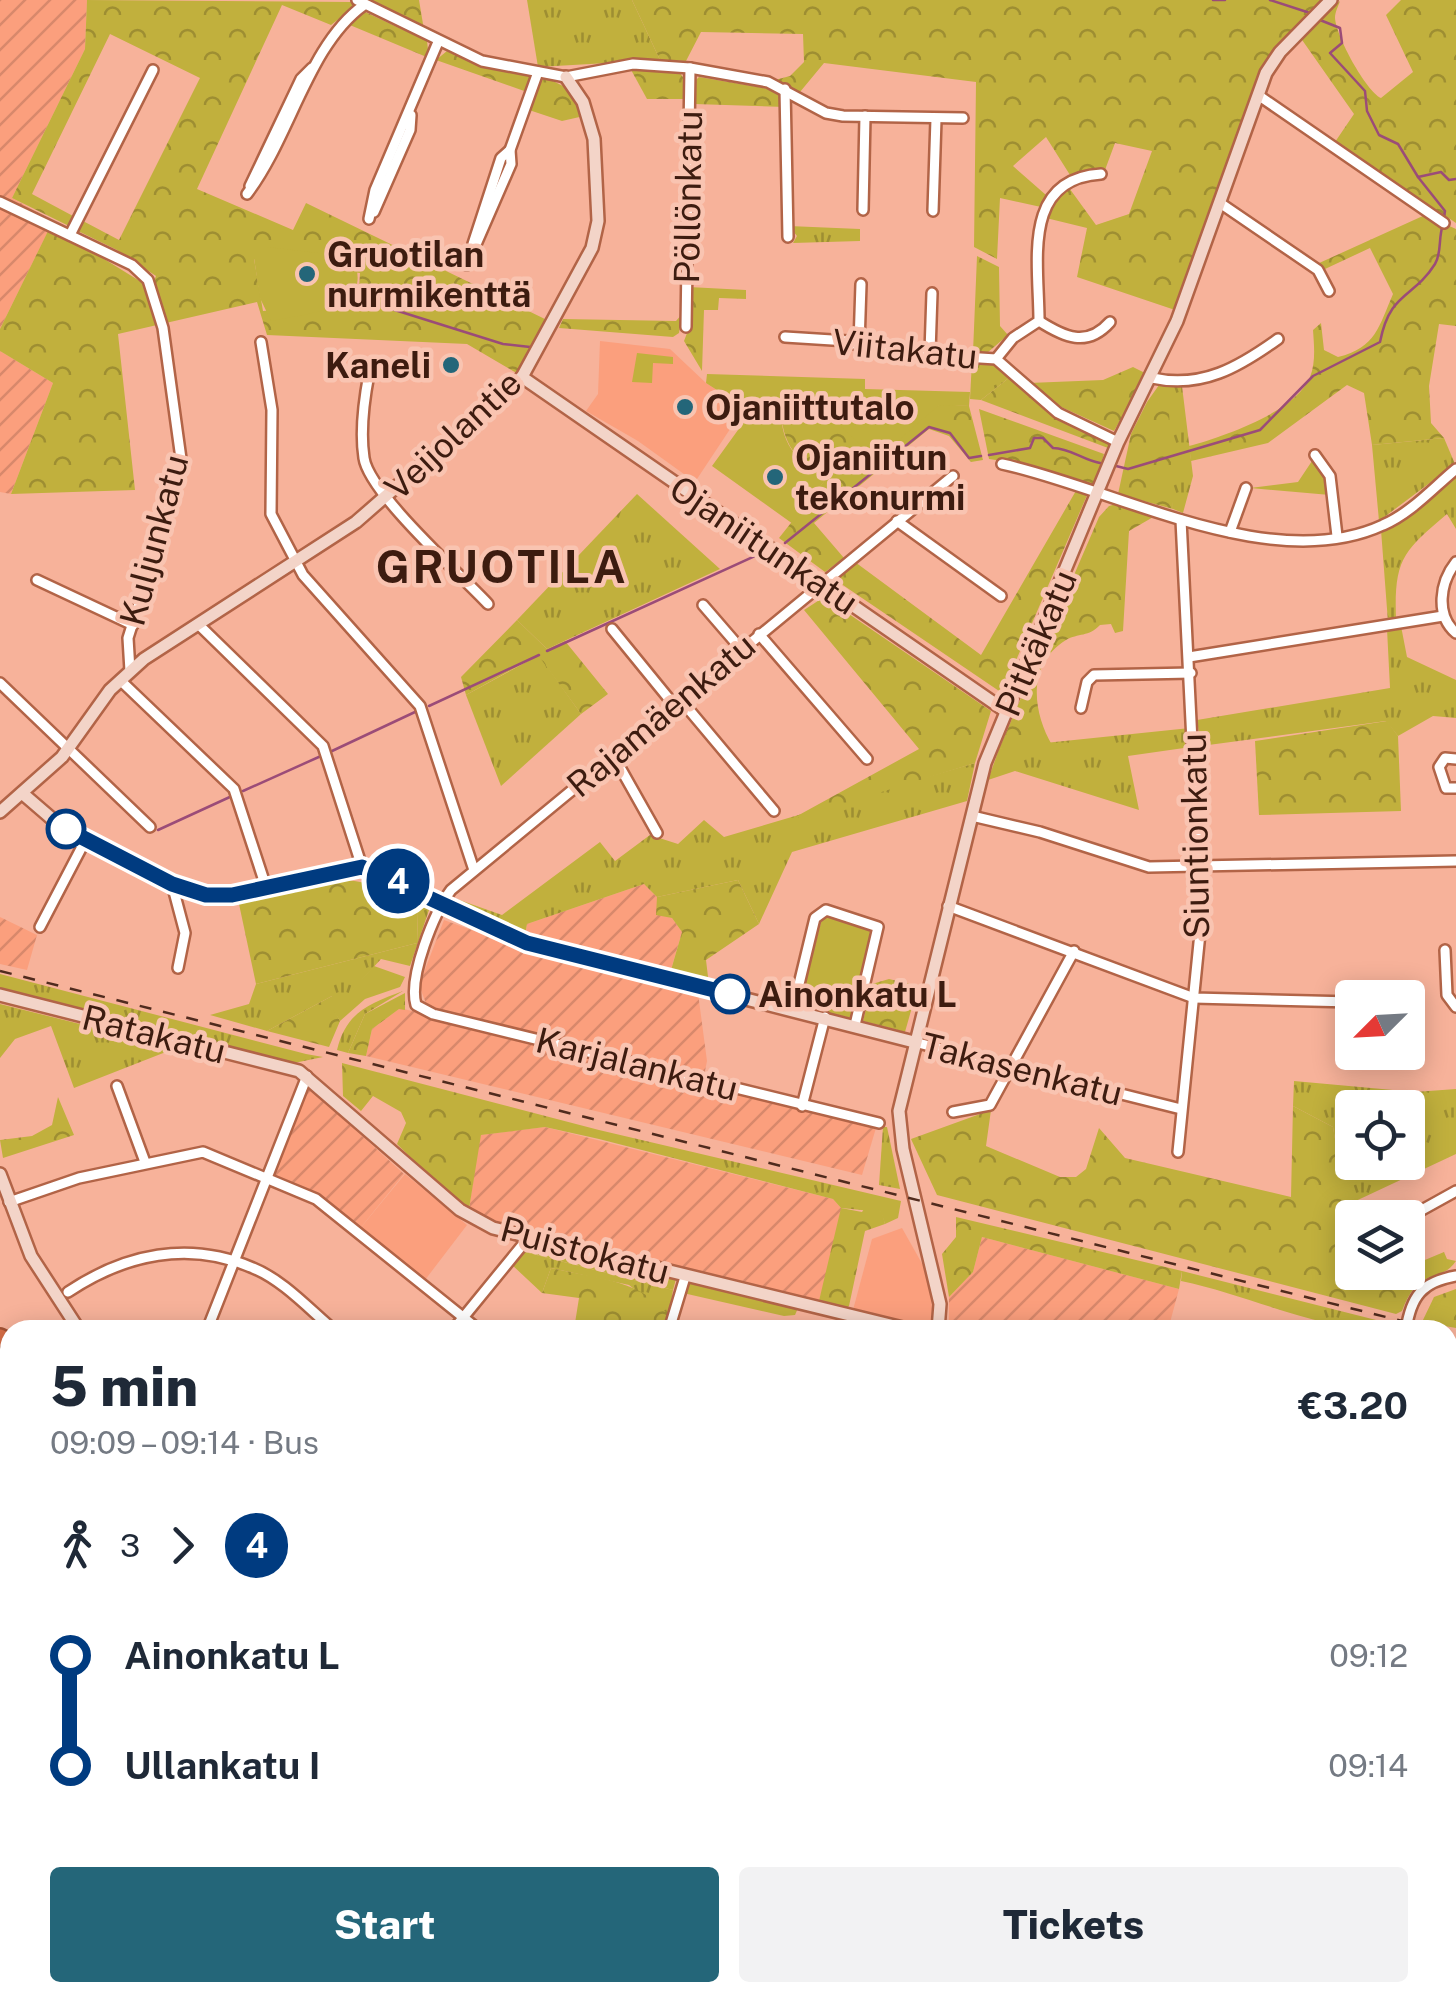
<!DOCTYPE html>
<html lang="en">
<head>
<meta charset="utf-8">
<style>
	:root { --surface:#fff; --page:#f2f2f3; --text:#1f2937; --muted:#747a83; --accent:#246679 }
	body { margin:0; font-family:"Public Sans",sans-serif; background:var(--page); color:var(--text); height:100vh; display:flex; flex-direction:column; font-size:38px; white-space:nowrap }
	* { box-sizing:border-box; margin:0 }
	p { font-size:32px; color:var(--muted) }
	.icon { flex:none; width:55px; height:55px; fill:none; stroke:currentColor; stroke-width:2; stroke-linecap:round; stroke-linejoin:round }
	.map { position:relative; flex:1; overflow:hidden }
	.details { position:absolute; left:0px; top:1320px; width:1458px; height:682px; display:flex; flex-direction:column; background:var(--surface); border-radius:30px 30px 0 0; box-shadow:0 5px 25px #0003 }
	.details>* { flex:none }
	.badge { padding:0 20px; border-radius:32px; font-size:35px; line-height:65px }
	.needle { width:65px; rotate:246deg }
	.buttons { position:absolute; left:1335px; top:980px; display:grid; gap:20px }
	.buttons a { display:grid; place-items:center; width:90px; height:90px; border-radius:10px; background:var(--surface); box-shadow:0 5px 25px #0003; font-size:50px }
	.map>.badge { position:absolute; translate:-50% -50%; box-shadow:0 0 0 5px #fff }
	.legs { display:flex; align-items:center; gap:15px; height:110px; padding:0 50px; font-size:32px }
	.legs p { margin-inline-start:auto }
	.summary { display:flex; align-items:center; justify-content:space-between; height:170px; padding:0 50px }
	h1 { font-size:55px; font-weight:800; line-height:75px }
	.button { display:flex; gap:20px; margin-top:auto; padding:20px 50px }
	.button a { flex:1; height:115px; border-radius:10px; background:var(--accent); color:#fff; font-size:40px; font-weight:800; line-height:115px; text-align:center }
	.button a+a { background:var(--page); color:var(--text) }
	ul { padding:0 50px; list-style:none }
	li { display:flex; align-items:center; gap:35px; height:110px; font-size:38px }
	li i { display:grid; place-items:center; width:15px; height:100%; margin:0 12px; background:currentColor }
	li i::after { content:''; width:25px; height:25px; margin:-12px; border:8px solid; border-radius:50%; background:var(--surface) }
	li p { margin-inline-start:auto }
	li:first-child i { background:linear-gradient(#0000 50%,currentColor 0) }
	li:last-child i { background:linear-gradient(currentColor 50%,#0000 0) }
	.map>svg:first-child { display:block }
</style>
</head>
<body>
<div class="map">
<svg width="1456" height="2001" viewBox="0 0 1456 2001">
	<defs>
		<pattern id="industrial-furrows" width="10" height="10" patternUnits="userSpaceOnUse" patternTransform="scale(2.5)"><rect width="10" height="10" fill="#fb9f7d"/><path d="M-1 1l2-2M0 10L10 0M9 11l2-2" fill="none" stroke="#d8886b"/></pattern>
		<pattern id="grass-tufts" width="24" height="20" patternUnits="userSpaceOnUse" patternTransform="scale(2.5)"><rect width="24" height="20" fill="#c1b03d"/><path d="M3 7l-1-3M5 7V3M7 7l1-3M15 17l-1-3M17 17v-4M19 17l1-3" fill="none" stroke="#9e8e32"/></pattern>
		<pattern id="forest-crowns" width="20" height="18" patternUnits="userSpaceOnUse" patternTransform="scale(2.5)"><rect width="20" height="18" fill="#c1b03d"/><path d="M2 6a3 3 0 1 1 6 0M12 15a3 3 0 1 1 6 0" fill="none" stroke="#9e8e32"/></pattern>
	</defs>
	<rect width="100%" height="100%" fill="#f7b29a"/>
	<!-- built -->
	<g fill="#fb9f7d">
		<polygon points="600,341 670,349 706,383 744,408 695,482 638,441 586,411 598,394"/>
		<polygon points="405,1174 467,1225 425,1280 358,1231"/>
		<polygon points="902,1228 929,1276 933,1320 927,1327 853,1310 872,1239"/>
		<polygon points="882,1992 897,2001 560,2001 554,1993"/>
	</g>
	<!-- industrial -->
	<g fill="url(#industrial-furrows)">
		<polygon points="0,0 87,0 85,49 12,198 53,221 0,329"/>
		<polygon points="0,351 53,383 11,494 0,492"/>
		<polygon points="644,884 657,897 657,914 672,918 682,932 669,976 525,935 527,924"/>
		<polygon points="0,917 37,935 27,970 0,964"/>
		<polygon points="444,920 521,948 698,993 707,1061 704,1076 427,1006 419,985"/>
		<polygon points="400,1008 876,1128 862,1175 366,1056 372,1029"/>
		<polygon points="309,1088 404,1174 358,1231 338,1215 267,1176 304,1089"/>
		<polygon points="545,1127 833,1199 841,1208 841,1220 818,1305 532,1232 483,1217 469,1209 480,1135"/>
		<polygon points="982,1237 1179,1289 1168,1330 949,1330 949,1297 973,1272"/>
	</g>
	<!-- grass -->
	<g fill="url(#grass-tufts)" fill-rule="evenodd">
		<polygon points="527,0 632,0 660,60 538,67"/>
		<polygon points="789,226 860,229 860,241 793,243 797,236"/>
		<polygon points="972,360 988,362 1010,377 981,400 970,399"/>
		<polygon points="1159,385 1182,386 1193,476 1183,513 1173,509 1158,402 1147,402"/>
		<polygon points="1444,438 1455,464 1379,521 1372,445"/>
		<path d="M1456,474V529L1447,514C1402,552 1394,560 1396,620L1388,622L1381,530Z"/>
		<polygon points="637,494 720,569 547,649 517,620"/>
		<polygon points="1401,626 1407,657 1456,680 1456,718 1433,716 1398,736 1386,721 1201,746 1197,720 1390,688 1387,629"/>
		<polygon points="539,655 581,714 501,786 466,695"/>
		<polygon points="1190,728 1191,747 1128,756 1139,810 1015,771 988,780 999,749 1006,747"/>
		<polygon points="975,763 967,801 792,852 759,924 738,880 657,897 644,884 527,924 525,935 453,902 454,898 502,915 600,842 615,861 650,835 678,844 704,820 724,837"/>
		<polygon points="408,900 429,910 410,966 381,959 347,996 332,996 267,1031 210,1015 249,1004 256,984 417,943 418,912"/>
		<polygon points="0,974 306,1054 323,1057 294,1063 0,990"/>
		<path d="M403,991L365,1014L348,1053L337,1050C346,1012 369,1004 403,991Z"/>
		<polygon points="0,1004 176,1048 74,1088 51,1026 15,1039 0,1058"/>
		<path d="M1294,1081L1415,1092L1456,1089V1154L1345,1206L1333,1127L1293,1106ZM1352,1108H1408V1162H1352Z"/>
		<polygon points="883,1127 887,1127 900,1189 879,1185"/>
		<polygon points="599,1130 901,1201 898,1218 885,1224 881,1212 841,1208 833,1199 599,1139"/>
		<polygon points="521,1251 673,1290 669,1316 629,1285 551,1268 542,1293 511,1264"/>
		<path d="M1182,1271L1388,1323L1387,1330C1315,1330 1250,1295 1181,1281Z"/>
	</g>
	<!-- forest -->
	<g fill="url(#forest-crowns)" fill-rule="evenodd">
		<path d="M87,0L352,2L353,8L331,25L282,5L197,189L293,230L306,203L549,321L518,374L467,344L267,335L257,302L118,334L135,490L11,494L53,383L0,351V329L48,231L88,249L151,288L156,276L117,250L78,231L83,221L119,240L200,78L110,34L32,194L73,216L69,226L12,198L85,49ZM254,259L360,273L359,288L346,304L263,311Z"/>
		<polygon points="371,0 419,0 424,30"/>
		<polygon points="632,0 1324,0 1275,49 1259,75 1175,310 1077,277 1087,228 1046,218 1048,205 1067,185 1096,225 1129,214 1152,151 1115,143 1105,170 1070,175 1046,137 1013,166 1046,195 1041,207 1000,198 997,259 974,247 976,82 824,63 800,92 775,80 790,76 804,62 803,34 701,32 686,61 660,60"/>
		<path d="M1401,0H1456V223L1335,142L1354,114L1300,37L1340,1C1338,7 1335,12 1335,18C1336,36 1366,91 1381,98L1413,72L1386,15Z"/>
		<polygon points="363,11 427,41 429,58 345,23"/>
		<polygon points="447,51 479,64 528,73 532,80 527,92 436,60"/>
		<polygon points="630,68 677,69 685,80 686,99 647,99"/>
		<polygon points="699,77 775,90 785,107 694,104 693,83"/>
		<polygon points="547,78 569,89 584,116 562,121 529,110 539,81"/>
		<path d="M1425,215L1456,229V326L1439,324L1429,386L1431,423L1444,438L1372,445L1364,393L1347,385L1268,443L1191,461L1189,446C1222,437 1296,412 1310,377C1316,362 1314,345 1313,330L1321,323L1324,350L1338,357C1376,348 1379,326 1393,294L1370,248L1325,269L1317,264Z"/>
		<polygon points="977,256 999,267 1000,326 1008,335 987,353 973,352"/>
		<polygon points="689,287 746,290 746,299 719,298 718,310 704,310 702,371 684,341 689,328"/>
		<polygon points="682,314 679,333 673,337 559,328 563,319 676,321"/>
		<polygon points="1133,367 1147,374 1114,431 1059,406 1029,383 1103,380"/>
		<polygon points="1010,377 1043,409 1110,443 1108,448 981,400"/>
		<path d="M780,398L851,405V410L825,409L925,414L940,404L969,406L983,460L971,462L949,436L929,429L814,523L844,558L825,572L779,538L825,480C791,455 781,442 780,398Z"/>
		<polygon points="1147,402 1158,402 1169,410 1173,509 1118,494 1131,434"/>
		<polygon points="979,409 1104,454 1094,489 1033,466 989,459"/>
		<polygon points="1077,489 1088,493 1002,693 834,579 855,562 981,655"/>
		<path d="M1120,503L1155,516L1129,531L1123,631L1115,633L1111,624L1100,625C1089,637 1078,633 1066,640C1026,665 1033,712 1052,745L999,749L1099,517L1109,506Z"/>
		<polygon points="824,597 991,711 975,763 788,821 919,749 804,610"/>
		<polygon points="517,620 547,649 565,641 608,694 581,714 538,655 466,695 461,677"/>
		<polygon points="1387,721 1398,736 1401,811 1259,815 1255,741"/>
		<path d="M340,879C368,882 400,890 418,912L417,943L256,984L239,904Z"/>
		<polygon points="738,880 759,924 706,960 709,985 671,970 682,932 672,918 656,915 657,897"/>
		<polygon points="889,979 918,986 905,1032 863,1021 872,984"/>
		<polygon points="405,993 405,1010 399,1009 372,1029 366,1056 348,1053 365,1014"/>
		<polygon points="332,996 347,996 334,1010 340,1021 329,1047 267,1031"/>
		<polygon points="342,1063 599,1130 599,1139 545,1127 481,1135 469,1209 451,1198 397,1144 406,1123 401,1112 373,1096 361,1111 343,1096"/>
		<polygon points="58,1097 74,1135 3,1158 0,1140 32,1136 52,1125"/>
		<path d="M1293,1106L1333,1127C1341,1177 1352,1222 1352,1272H1408V1267L1444,1252L1447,1259L1456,1261C1441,1284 1419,1265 1402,1311L1396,1314L937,1195L911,1139L991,1110L986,1146L1060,1177H1076L1086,1169L1099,1128L1125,1158L1291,1197Z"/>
		<polygon points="866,1206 882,1212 885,1224 865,1231 849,1306 845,1310 818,1305 841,1208 862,1212"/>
		<polygon points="956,1217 1182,1271 1179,1289 982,1237 973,1272 949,1297 942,1254 956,1237"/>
		<path d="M551,1268C593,1278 642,1279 669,1316L665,1330H596L575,1323L579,1298L542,1293Z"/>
		<polygon points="1456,1289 1456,1328 1422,1322 1434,1297"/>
		<polygon points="1448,1343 1456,1345 1456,1438 1448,1436"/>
		<polygon points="1032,1993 1151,1993 1151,1999 1056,2001"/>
		<polygon points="1204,1993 1204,1992 1363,1993 1362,2001 1182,2001"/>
	</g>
	<!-- green -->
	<g fill="#c1b03d">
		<path d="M267,247L352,257C378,310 308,313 271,321L260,298L254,258Z"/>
		<polygon points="637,353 673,357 673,364 653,363 652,383 632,382"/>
		<path d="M707,374L865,379V389L970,392L969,406L939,405L876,460L823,409L851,410V405L781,399C779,442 792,456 825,480L793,524L712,466L751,412L706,383Z"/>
		<polygon points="1312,461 1325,473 1330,495 1250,488 1298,482"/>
		<polygon points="823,915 874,928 851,1018 799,1006"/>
		<polygon points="374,966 405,977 400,987 365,999 340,1021 333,1010"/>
		<polygon points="528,1240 676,1279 673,1290 521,1251"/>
		<polygon points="686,1281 798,1308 795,1315 784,1316 683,1293"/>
	</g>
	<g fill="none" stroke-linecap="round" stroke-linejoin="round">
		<!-- stream -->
		<g stroke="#9b4c78" stroke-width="2.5">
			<polyline points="1213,0 1225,0"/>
			<polyline points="1270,0 1310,13"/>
			<polyline points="1320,20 1340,28 1342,43 1330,53 1365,91 1367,111 1379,135 1398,144 1418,177 1441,172 1449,180 1456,179"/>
			<polyline points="1418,177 1445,211 1444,217"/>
			<polyline points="382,306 503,344 530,347"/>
			<path d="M989,455L1030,448L1034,438H1043L1053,448C1070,448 1083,460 1100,463"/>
			<path d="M1116,466L1128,469L1260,430L1313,376L1380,342C1390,291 1413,299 1435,264C1442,253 1438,237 1443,225"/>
			<polyline points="785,543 929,427 950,433 969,458 981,456"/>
			<polyline points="547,651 764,552"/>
			<polyline points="429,706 539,655"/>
			<polyline points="332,751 415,712"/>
			<polyline points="243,791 321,756"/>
			<polyline points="158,830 232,796"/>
		</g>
		<!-- street casing -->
		<g stroke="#b26447" stroke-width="14">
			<g id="street">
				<polyline points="357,0 482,61 566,77 633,64 690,68 768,82 826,113 843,116 963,118"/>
				<polyline points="785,89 788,237"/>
				<polyline points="1258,95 1444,223"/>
				<polyline points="250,186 301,79 312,68"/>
				<path d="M247,194C291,136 308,45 364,5"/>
				<polyline points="0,202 132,265 148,280 163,328 182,466 128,638 130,671"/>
				<polyline points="1220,203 1318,270 1329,291"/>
				<polyline points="863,210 865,116"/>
				<polyline points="933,211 936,119"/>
				<polyline points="374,212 410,130 411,115"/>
				<polyline points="369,219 375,190 438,42"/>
				<polyline points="70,235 153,70"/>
				<polyline points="473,244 501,158 510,150"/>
				<polyline points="467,265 511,164 510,150 538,72"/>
				<path d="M1039,321C1064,337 1087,348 1110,322"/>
				<polyline points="686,327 690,68"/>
				<polyline points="785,337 848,341 871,351 996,359 1058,413 1118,442"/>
				<polyline points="261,342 272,410 271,514 303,575 420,706 474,870"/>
				<polyline points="859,344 861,284"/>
				<polyline points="930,352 932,293"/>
				<path d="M996,359L1013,338L1039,321C1039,262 1021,179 1101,174"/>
				<path d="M369,374C364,400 360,432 364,458C369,493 461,575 488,604"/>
				<path d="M1152,378C1202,389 1239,367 1278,339"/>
				<polyline points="1315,455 1330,476 1337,536"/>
				<path d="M1002,464C1114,488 1271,577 1383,525C1411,513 1433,488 1456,469"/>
				<polyline points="897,521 1001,596"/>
				<polyline points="1230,532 1246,488"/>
				<path d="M1456,562C1440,582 1435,615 1456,633"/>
				<polyline points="37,580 133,625"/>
				<polyline points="703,605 741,649"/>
				<polyline points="198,624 323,746 362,867"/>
				<polyline points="612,629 674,705"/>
				<polyline points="759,634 867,759"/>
				<polyline points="1189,657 1443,616"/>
				<polyline points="120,680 234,789 266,887"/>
				<polyline points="0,683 150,827"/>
				<polyline points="680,699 774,811"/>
				<polyline points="1081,708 1087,682 1094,675 1191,673"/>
				<polyline points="613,755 657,833"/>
				<polyline points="1456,759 1445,758 1439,767 1446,788 1456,788"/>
				<polyline points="972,816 1040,832 1149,867 1456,861"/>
				<polyline points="172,884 185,933 178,968"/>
				<polyline points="948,906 1194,998 1352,1002"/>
				<polyline points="40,927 86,839"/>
				<polyline points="1445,950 1447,995 1456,1007"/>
				<polyline points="793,1009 815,918 826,910 878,927 855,1025"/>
				<polyline points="914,1042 1181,1109"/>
				<polyline points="117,1086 145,1162"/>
				<polyline points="802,1106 825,1017"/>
				<polyline points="953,1112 990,1105 1074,951"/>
				<path d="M879,1123L433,1014L416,1005C408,977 434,913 451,890L953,476"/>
				<polyline points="1178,1152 1201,923 1181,520"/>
				<polyline points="9,1202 79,1178 203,1152 316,1199 479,1330"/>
				<polyline points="1411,1216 1456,1191"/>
				<path d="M68,1292C125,1254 189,1240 253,1268C283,1280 310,1310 334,1330"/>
				<polyline points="207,1330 307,1076"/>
				<polyline points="453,1330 529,1237"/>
				<polyline points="563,1330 582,1330"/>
				<polyline points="669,1330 685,1277"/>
				<path d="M1406,1330C1411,1296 1422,1282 1456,1276"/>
				<polyline points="0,1482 10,1490"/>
				<polyline points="1448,1532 1456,1532"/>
				<polyline points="1448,1619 1456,1619"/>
				<polyline points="1448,1726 1456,1726"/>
				<polyline points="0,1733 10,1736"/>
				<polyline points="1448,1801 1456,1801"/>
				<polyline points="0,1828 10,1831"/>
				<polyline points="0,1955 10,1925"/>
				<polyline points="430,1992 450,2001"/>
				<polyline points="897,1992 910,2001"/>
				<polyline points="80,2001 82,1992"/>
				<polyline points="697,2001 699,1992"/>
			</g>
		</g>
		<!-- secondary casing -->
		<g stroke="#b26447" stroke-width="16">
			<g id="secondary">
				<polyline points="522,377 1007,712"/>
				<polyline points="22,793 58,824 172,884 206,895 232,895 362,867 527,943 914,1042"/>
				<polyline points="0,812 62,757 110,690 144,659 356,522 522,377 592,248 598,221 594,139 583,102 566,77"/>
				<polyline points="0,995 299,1071 460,1210 493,1228 911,1330"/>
				<polyline points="0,1174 31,1256 79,1330"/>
				<polyline points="938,1330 940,1304 903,1149 899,1111 985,763 1118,442 1177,321 1266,73 1280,52 1331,0"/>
				<polyline points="1448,1439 1456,1442"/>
				<polyline points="0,1574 10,1581"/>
				<polyline points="1448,1920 1456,1916"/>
				<polyline points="0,1925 10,1928"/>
				<polyline points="214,1992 250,1992"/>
				<polyline points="319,1992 321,2001"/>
				<polyline points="413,2001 416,1992"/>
			</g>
		</g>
		<!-- highway casing -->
		<g stroke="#a25234" stroke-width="20">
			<g id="highway">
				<polyline points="0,1337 10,1342"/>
				<polyline points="0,1376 10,1382"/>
				<polyline points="0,1402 10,1408"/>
				<polyline points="1016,1992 1032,2001"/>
				<polyline points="1171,1992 1173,1995"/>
				<polyline points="953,2001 968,1992 1001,1996"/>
			</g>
		</g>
		<!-- street -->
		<use href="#street" stroke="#fff" stroke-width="9"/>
		<!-- secondary -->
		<use href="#secondary" stroke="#f3d4c8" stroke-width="11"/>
		<!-- highway -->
		<use href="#highway" stroke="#d86f48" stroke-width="15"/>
		<!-- rail -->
		<polyline stroke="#502b1e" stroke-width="2.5" stroke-dasharray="12 12" stroke-linecap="butt" points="0,971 1438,1330"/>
	</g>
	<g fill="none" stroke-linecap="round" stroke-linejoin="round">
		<!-- line-1 casing -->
		<g stroke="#fff" stroke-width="22">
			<polyline id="line-1" points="66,829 172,884 206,895 232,895 362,867 527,943 730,994"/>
		</g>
		<!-- line-1 -->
		<use href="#line-1" stroke="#003b80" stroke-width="15"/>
	</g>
	<!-- markers -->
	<g fill="#246679" stroke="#f9c4b1" stroke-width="4">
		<circle cx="307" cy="274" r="10"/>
		<circle cx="451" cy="365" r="10"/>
		<circle cx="685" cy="407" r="10"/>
		<circle cx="775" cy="477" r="10"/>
	</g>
	<g fill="#fff" stroke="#003b80" stroke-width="5">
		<circle cx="66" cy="829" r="18"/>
		<circle cx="730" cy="994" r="18"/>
	</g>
	<g text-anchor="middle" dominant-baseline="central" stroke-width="9" stroke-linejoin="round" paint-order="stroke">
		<!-- street labels -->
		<g font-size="35" fill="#3d1c10" stroke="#f9c4b1">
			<text transform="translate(688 197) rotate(-89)">Pöllönkatu</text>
			<text transform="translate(905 349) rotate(6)">Viitakatu</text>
			<text transform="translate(453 435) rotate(-43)">Veijolantie</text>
			<text transform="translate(154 540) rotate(-75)">Kuljunkatu</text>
			<text transform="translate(764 545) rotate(34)">Ojaniitunkatu</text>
			<text transform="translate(1036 643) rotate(-67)">Pitkäkatu</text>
			<text transform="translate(661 715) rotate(-40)">Rajamäenkatu</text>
			<text transform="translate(1195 836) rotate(-91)">Siuntionkatu</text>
			<text transform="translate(154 1034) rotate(14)">Ratakatu</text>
			<text transform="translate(637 1064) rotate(14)">Karjalankatu</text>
			<text transform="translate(1022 1069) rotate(14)">Takasenkatu</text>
			<text transform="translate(585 1250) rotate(15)">Puistokatu</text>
		</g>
		<!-- poi labels -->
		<g font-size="35" font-weight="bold" fill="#3d1c10" stroke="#f9c4b1" text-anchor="start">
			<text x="327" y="254">Gruotilan<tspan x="327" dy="40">nurmikenttä</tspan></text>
			<text x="431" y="365" text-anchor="end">Kaneli</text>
			<text x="705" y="407">Ojaniittutalo</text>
			<text x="795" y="457">Ojaniitun<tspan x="795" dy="40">tekonurmi</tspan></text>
		</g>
		<!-- stop labels -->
		<g font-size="35" font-weight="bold" fill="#3d1c10" stroke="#f9c4b1" text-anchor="start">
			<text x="758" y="994">Ainonkatu L</text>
		</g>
		<!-- district labels -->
		<g font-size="45" font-weight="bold" letter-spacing="2.5" fill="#3d1c10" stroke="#f9c4b1">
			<text x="502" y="566">GRUOTILA</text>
		</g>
	</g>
</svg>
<div class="buttons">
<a><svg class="needle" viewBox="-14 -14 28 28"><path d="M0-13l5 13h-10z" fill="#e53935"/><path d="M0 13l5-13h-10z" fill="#747a83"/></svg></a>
<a><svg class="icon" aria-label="locate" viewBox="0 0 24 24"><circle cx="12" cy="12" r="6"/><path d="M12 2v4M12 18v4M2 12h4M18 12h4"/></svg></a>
<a><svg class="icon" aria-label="layers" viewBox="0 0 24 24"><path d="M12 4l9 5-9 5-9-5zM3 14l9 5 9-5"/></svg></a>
</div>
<b class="badge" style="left:398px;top:881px;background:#003b80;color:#fff">4</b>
<section class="details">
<div class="summary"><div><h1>5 min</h1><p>09:09 – 09:14 · Bus</p></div><b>€3.20</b></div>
<div class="legs"><svg class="icon" aria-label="walk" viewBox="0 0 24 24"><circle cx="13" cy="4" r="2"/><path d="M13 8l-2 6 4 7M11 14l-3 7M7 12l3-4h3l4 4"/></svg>3<svg class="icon" aria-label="forward" viewBox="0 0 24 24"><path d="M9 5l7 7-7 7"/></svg><b class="badge" style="background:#003b80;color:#fff">4</b></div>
<ul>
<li><i style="color:#003b80"></i><b>Ainonkatu L</b><p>09:12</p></li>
<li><i style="color:#003b80"></i><b>Ullankatu I</b><p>09:14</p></li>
</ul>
<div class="button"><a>Start</a><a>Tickets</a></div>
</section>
</div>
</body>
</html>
